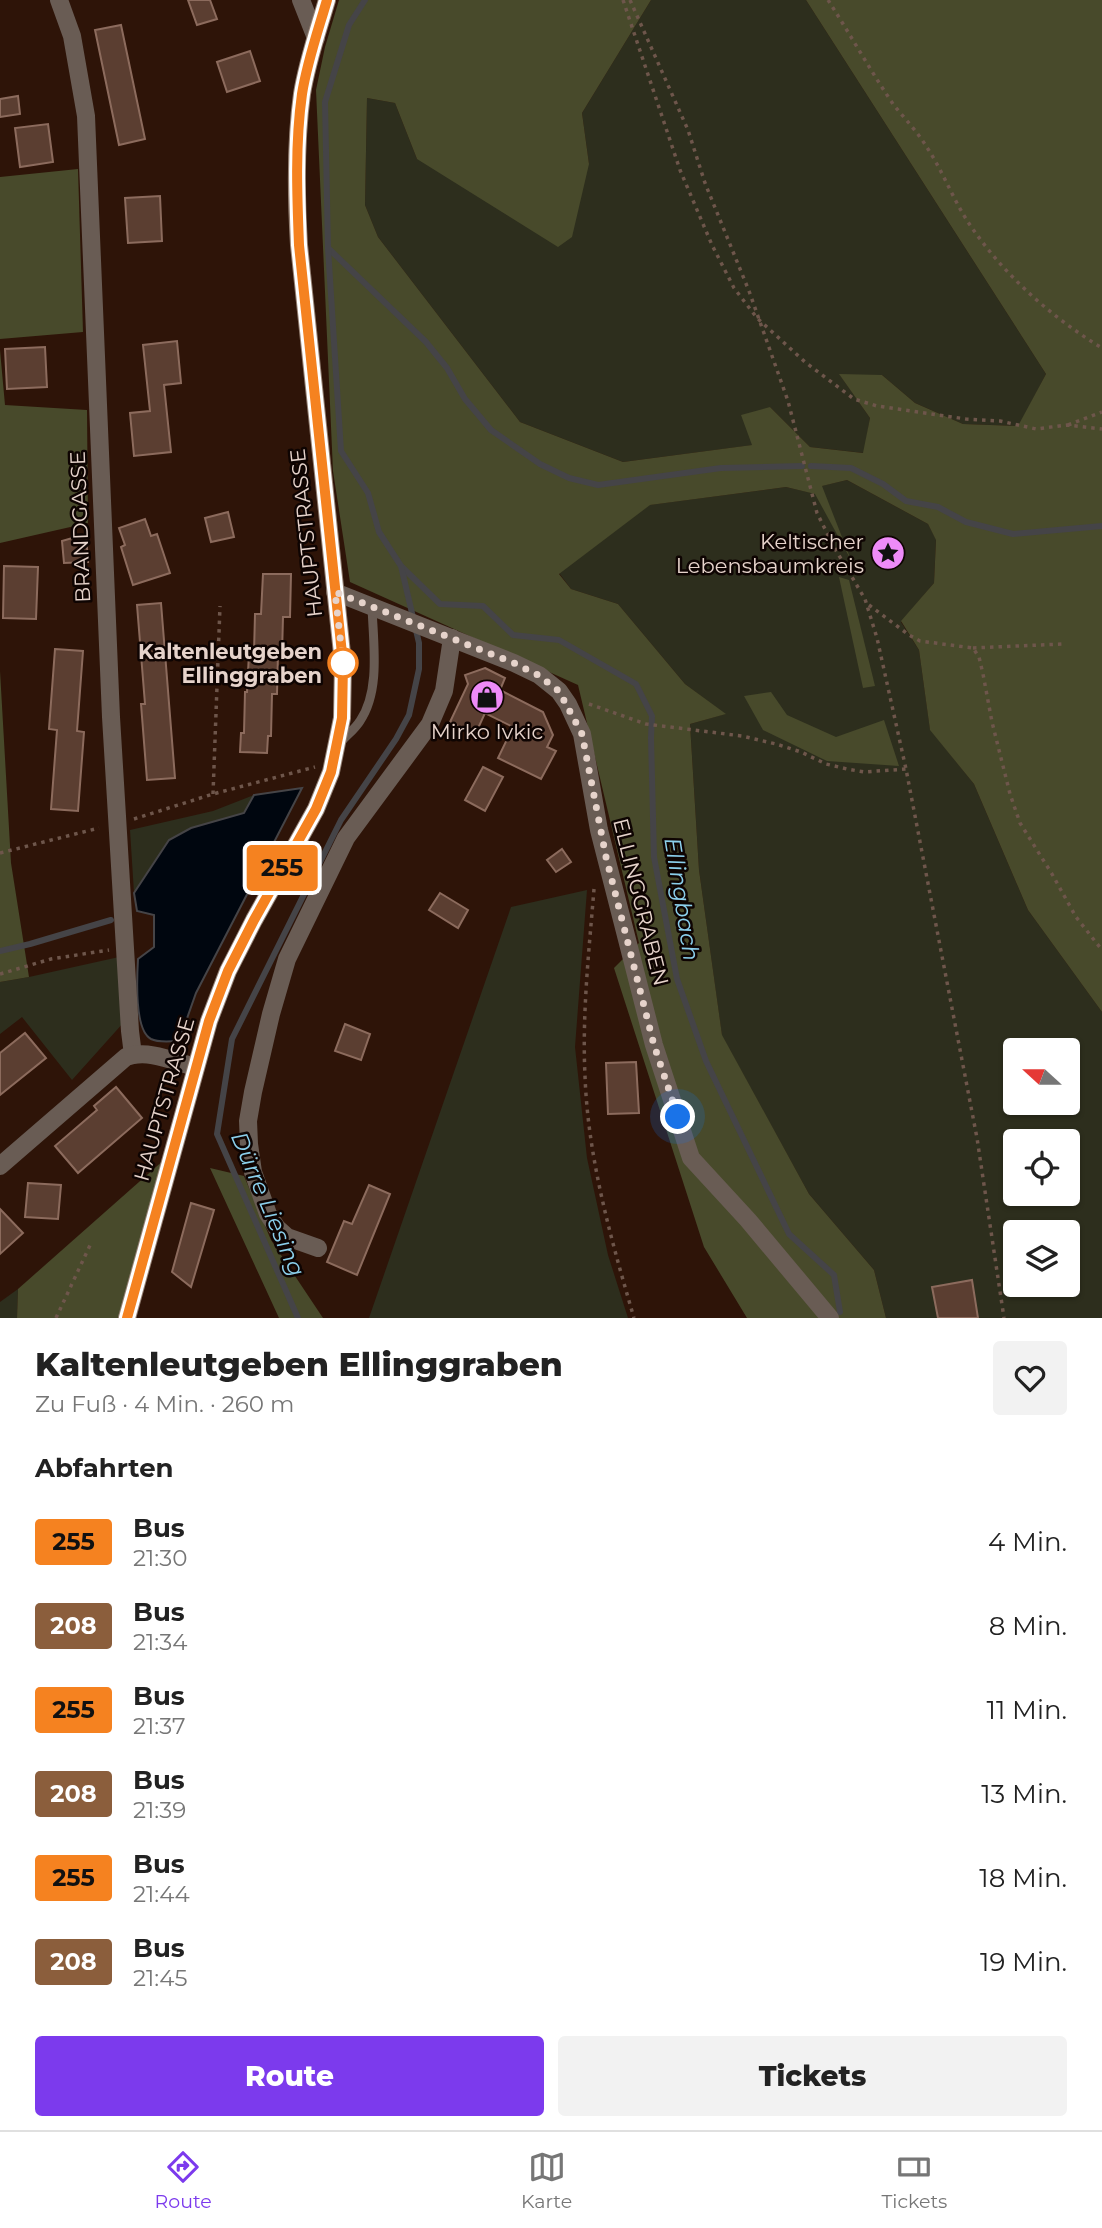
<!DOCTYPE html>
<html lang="de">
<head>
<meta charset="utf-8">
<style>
	:root { --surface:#fff; --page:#f2f2f2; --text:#222; --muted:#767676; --line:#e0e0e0; --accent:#7c3aed }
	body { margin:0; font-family:Montserrat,sans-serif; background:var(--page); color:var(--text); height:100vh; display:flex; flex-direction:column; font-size:26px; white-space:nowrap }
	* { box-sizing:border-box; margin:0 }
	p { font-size:23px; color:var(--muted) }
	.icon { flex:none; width:38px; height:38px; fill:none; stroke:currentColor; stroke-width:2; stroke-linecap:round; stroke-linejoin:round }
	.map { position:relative; height:1318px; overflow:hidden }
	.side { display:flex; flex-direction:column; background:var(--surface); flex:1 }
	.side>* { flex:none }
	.badge { padding:0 14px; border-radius:5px; font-size:24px; line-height:46px }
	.needle { width:46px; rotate:291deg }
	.buttons { position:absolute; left:1003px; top:1038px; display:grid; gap:14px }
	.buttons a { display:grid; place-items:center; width:77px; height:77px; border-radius:7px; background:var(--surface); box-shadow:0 2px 5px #0004; font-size:35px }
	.you { position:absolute; width:35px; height:35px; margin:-18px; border:5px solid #fff; border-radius:50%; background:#1a73e8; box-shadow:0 0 0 10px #1a73e833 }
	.map>.badge { position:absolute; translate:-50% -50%; box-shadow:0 0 0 4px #fff }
	h2 { padding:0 35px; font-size:26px; line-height:63px }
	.round { display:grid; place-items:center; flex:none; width:74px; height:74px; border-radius:7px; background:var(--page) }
	.overview { display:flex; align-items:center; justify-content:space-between; height:119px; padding:0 35px }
	h1 { font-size:33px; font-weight:800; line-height:52px }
	.action { display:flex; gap:14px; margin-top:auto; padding:14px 35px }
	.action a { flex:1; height:80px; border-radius:7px; background:var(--accent); color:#fff; font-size:28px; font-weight:800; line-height:80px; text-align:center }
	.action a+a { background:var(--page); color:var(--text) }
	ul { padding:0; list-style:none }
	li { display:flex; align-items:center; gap:21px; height:84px; padding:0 35px }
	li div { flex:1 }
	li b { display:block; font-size:26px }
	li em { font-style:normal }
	li .badge { min-width:77px; font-weight:700; text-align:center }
	.menu { display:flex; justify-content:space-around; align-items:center; height:98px; border-top:2px solid var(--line); background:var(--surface); font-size:19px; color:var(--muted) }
	.menu a { display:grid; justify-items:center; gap:4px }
	.menu .current { color:var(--accent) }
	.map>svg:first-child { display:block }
</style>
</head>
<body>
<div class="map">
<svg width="1102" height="1318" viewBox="0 0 1102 1318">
	<rect width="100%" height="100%" fill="#2e1408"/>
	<!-- green -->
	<g fill="#2d2e1d" fill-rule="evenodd">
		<polygon points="651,0 806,0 1046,374 1019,426 963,424 915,403 882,375 840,375 870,418 864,453 810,447 770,407 753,445 623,462 520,422 378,237 365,205 367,98 395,103 417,159 589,164 582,113"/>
		<path d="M847,480L928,524L936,539L934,583L901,622L919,650L930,729L974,784L1028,910L1102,1012V1318H886L874,1270L809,1194L722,1036L699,870L690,724L725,714L685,684L618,604L571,589L559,573L649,505L786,487L816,494L847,552L821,486ZM1015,1050H1068V1102H1015ZM1015,1141H1068V1194H1015ZM1015,1232H1068V1284H1015Z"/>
		<polygon points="254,795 244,813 191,828 169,840 134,893 130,830 213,811"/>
		<polygon points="587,890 575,1047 587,1158 608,1255 628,1318 369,1318 511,907"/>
		<polygon points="119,957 124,1022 72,1080 22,1017 0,1034 0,982 29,977"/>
		<polygon points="18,1289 17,1318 0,1318 0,1302"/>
	</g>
	<!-- forest -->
	<g fill="#484a2b">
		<polygon points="339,0 651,0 582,113 589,164 572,237 558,247 417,159 395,103 367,98 365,205 378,237 520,422 623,462 752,445 741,415 770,407 810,447 863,453 870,418 839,374 882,375 915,403 963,424 1018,426 1046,374 806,0 1102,0 1102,1012 1028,910 974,784 930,730 919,650 901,621 934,583 936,540 928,524 847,480 822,486 851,560 815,494 786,487 650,505 559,574 571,589 618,604 685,684 726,714 690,724 699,870 722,1035 809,1194 874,1270 886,1318 747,1318 704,1247 614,968 639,943 578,685 350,582 333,471 316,90 325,47"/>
		<polygon points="78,169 83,332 0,339 0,177"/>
		<polygon points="0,350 5,405 87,410 88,523 0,543"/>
		<polygon points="839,577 849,580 875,686 863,688"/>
		<polygon points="0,671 11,863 29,977 0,982"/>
		<polygon points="771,692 787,715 836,737 884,720 899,766 827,761 763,730 744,696"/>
		<polygon points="165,1159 119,1318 17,1318 18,1289"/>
		<polygon points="210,1168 244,1176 271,1240 323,1318 279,1318"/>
	</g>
	<!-- water -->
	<path fill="#00060f" stroke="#454447" stroke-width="2" d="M302,788L196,993L179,1041C170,1041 159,1043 151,1039C134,1030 137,976 138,959L154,947V915L137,911L134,893L169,840L191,828L244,813L254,795Z"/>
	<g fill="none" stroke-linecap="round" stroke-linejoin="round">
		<!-- stream -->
		<g stroke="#454447" stroke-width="6">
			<polyline points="328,248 426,342 447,368 465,399 491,430 540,464 569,478 598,485 721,468 802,466"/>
			<polyline points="811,466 851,468 883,484 906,501 938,507 966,522 1013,534 1102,526"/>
			<polyline points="402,567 440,604 483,606 513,635 559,640 636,684 652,716 651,738 654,857 677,979 706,1061 789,1234 834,1275 840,1312"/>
			<polyline points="0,951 30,944 111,920"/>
			<polyline points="298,1318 217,1134 232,1039 341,820 396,739 409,715 419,669 419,643 401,566 379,532 368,493 341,451 328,248 325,102 349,25 365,0"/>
		</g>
	</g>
	<!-- building -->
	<g fill="#5b3e31" stroke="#8c6b5d" stroke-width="2">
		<polygon points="188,0 210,0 217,19 197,25"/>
		<polygon points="121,25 145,139 119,145 95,30"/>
		<polygon points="250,51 260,81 227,92 217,62"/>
		<polygon points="18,96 20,114 0,117 0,99"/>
		<polygon points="48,124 53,162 20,167 15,128"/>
		<polygon points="160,196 162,241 128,243 125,198"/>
		<polygon points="177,341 181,383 164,385 171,452 134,456 130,413 150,411 143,345"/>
		<polygon points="45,347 47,387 7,389 5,349"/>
		<polygon points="228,512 234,537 211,542 205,518"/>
		<polygon points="145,519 151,536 157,534 170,573 133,585 121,547 125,545 119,528"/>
		<polygon points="86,534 88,562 64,563 62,541"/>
		<polygon points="4,566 38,567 36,619 3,618"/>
		<polygon points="263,574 291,574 290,617 283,617 282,654 278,654 277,694 272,694 271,736 268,736 267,753 240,752 241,733 244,733 245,692 247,692 249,653 254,653 255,614 261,614"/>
		<polygon points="161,603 175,778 147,780 141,704 145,704 137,605"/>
		<polygon points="55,649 83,651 77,731 84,732 78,811 51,809 57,730 49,729"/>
		<polygon points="485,668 505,678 500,690 543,712 553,735 547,747 556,751 541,779 498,758 513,727 485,713 475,735 450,722 468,684 465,675"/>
		<polygon points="483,767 503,777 485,811 465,800"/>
		<polygon points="562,849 571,862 556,872 547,860"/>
		<polygon points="440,893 468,910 458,928 429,910"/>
		<polygon points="345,1024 370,1034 361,1060 335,1051"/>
		<polygon points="25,1033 46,1058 0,1095 0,1053"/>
		<polygon points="636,1062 639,1113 608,1114 606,1063"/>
		<polygon points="116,1087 142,1118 78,1173 55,1146 97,1110 94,1106"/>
		<polygon points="28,1183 61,1185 58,1219 25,1217"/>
		<polygon points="369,1185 390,1194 357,1275 327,1262 344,1221 352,1224"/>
		<polygon points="191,1203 214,1210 191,1287 172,1272"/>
		<polygon points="0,1209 23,1233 0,1254"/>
		<polygon points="972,1280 978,1318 938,1318 932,1287"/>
	</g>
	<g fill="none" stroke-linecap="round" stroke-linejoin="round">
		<!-- path -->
		<g stroke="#6e564b" stroke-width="3.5" stroke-dasharray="3.5 5" stroke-linecap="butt">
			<polyline points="623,0 680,170 712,245 734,288 757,318 805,362 854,399 877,406 966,419 1000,421 1036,429 1067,425 1102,429"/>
			<polyline points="630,0 688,130 705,183 749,291 788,401 817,513 834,547 865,599 877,638 906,769 977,1138 1004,1318"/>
			<path d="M828,0C850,34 870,70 893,104C904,118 917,131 926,146C943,171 953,200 970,225C1004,275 1051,317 1102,348"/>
			<polyline points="1068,425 1102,412"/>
			<polyline points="869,605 909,635 920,641 973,648 979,657 983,674 992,722 1010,794 1020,823 1052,874 1076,917 1102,950"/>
			<polyline points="973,648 1062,644"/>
			<polyline points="589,704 646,724 742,736 776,744 801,752 826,764 847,769 864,772 906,769"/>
			<polyline points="213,794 220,606"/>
			<polyline points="134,819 213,794 315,767"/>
			<polyline points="0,853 99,828"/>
			<path d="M594,889C589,951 582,1014 585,1076C588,1159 611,1239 634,1318"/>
			<polyline points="0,974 51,959 109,950"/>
			<polyline points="56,1318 92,1241"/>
		</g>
		<!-- service -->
		<path stroke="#695c54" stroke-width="9" d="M341,742C347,735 355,729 360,721C381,690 373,642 372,606"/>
		<!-- minor -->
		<g stroke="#695c54" stroke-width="18">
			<polyline points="59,0 72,36 86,116 111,717 130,1031 133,1055"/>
			<polyline points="301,0 316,38"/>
			<polyline points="335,592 514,663 539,675 559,691 568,704 582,734 599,830 654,1045 691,1158 748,1220 830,1318"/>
			<path d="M0,1166L126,1057C148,1049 173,1061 195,1067"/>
			<polyline points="318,1248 287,1237 277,1228 268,1214 253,1172 249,1144 248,1121 253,1092 271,1014 287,959 346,838 430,724 444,691 452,638"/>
		</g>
		<!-- secondary -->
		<path stroke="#958073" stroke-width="18" d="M127,1318L209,1021L228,971L254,920L316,809L331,772L342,718L343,663L299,245C296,195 295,144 302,94C307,62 318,31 327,0"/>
	</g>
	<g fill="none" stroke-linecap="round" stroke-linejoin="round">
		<!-- line casing -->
		<g stroke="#fff" stroke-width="16">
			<path id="line" d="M127,1318L209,1021L228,971L254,920L316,809L331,772L342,718L343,663L299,245C297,195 295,144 302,94C307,62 318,31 327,0"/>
		</g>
		<!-- line -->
		<use href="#line" stroke="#f58220" stroke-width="10"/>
		<!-- walk -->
		<polyline stroke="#e6d3cb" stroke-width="7" stroke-dasharray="0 12.6" points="343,663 335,592 514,663 538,675 559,691 582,734 606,857 654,1045 678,1117"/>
	</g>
	<!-- icons -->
	<defs>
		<g id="sight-disc" transform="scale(1.75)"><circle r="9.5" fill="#ee8bf8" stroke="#0e0402"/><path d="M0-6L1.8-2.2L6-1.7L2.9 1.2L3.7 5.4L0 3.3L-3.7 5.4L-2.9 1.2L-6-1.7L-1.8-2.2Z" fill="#111"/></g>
		<g id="shop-disc" transform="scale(1.75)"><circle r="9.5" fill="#ee8bf8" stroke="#0e0402"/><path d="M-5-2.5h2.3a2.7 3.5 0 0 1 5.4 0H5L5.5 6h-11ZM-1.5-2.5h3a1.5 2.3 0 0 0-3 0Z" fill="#111"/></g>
	</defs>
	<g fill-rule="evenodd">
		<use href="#sight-disc" x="888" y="553"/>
		<use href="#shop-disc" x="487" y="697"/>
	</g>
	<!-- markers -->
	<circle fill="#fff" stroke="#f58220" stroke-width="3.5" cx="343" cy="663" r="14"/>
	<g text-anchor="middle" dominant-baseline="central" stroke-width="5" stroke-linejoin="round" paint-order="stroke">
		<!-- street labels -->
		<g font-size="21" fill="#e6d3cb" stroke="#0e0402">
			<text transform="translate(80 527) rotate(-92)">BRANDGASSE</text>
			<text transform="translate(306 533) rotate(-96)">HAUPTSTRASSE</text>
			<text transform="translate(641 902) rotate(76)">ELLINGGRABEN</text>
			<text transform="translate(164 1099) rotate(-74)">HAUPTSTRASSE</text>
		</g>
		<!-- poi labels -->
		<g font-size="21" fill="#e6d3cb" stroke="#0e0402" text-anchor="end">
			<text x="864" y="541">Keltischer<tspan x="864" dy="24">Lebensbaumkreis</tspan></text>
			<text x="487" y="731" text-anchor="middle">Mirko Ivkic</text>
		</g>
		<!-- stop labels -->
		<g font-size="21" font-weight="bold" fill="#e6d3cb" stroke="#0e0402" text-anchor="end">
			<text x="322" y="651">Kaltenleutgeben<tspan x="322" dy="24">Ellinggraben</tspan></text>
		</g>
		<!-- water labels -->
		<g font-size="23" font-style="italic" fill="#8bcfeb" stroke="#0e0402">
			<text transform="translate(682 899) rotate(81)">Ellingbach</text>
			<text transform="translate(268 1204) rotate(67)">Dürre Liesing</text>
		</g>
	</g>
</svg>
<div class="buttons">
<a><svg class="needle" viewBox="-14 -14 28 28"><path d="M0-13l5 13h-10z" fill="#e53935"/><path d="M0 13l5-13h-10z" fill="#767676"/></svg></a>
<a><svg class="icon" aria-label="locate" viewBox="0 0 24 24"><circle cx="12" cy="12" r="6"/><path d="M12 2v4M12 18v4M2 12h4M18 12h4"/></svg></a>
<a><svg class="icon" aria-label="layers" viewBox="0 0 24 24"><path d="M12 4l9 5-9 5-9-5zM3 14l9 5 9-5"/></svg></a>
</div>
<div class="you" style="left:678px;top:1117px"></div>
<b class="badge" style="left:282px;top:868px;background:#f58220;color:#111">255</b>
</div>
<section class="side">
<div class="overview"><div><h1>Kaltenleutgeben Ellinggraben</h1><p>Zu Fuß · 4 Min. · 260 m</p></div><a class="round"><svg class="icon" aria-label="heart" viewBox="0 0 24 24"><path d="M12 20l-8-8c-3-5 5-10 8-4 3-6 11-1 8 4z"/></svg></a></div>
<h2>Abfahrten</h2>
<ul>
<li><span class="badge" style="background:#f58220;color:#111">255</span><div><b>Bus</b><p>21:30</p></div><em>4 Min.</em></li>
<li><span class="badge" style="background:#8b5e3c;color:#fff">208</span><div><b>Bus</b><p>21:34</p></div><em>8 Min.</em></li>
<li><span class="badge" style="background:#f58220;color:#111">255</span><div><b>Bus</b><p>21:37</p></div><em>11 Min.</em></li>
<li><span class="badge" style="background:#8b5e3c;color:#fff">208</span><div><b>Bus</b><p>21:39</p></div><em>13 Min.</em></li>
<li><span class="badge" style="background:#f58220;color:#111">255</span><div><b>Bus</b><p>21:44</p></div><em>18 Min.</em></li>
<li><span class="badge" style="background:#8b5e3c;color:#fff">208</span><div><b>Bus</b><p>21:45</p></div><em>19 Min.</em></li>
</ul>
<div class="action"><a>Route</a><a>Tickets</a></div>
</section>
<nav class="menu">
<a class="current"><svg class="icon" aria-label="directions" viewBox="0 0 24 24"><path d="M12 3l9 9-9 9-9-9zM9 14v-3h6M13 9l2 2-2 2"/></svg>Route</a>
<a><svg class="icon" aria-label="map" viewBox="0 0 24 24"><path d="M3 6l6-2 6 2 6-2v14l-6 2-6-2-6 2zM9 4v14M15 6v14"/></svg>Karte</a>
<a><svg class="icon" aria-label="tickets" viewBox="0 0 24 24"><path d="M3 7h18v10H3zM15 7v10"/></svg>Tickets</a>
</nav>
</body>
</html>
